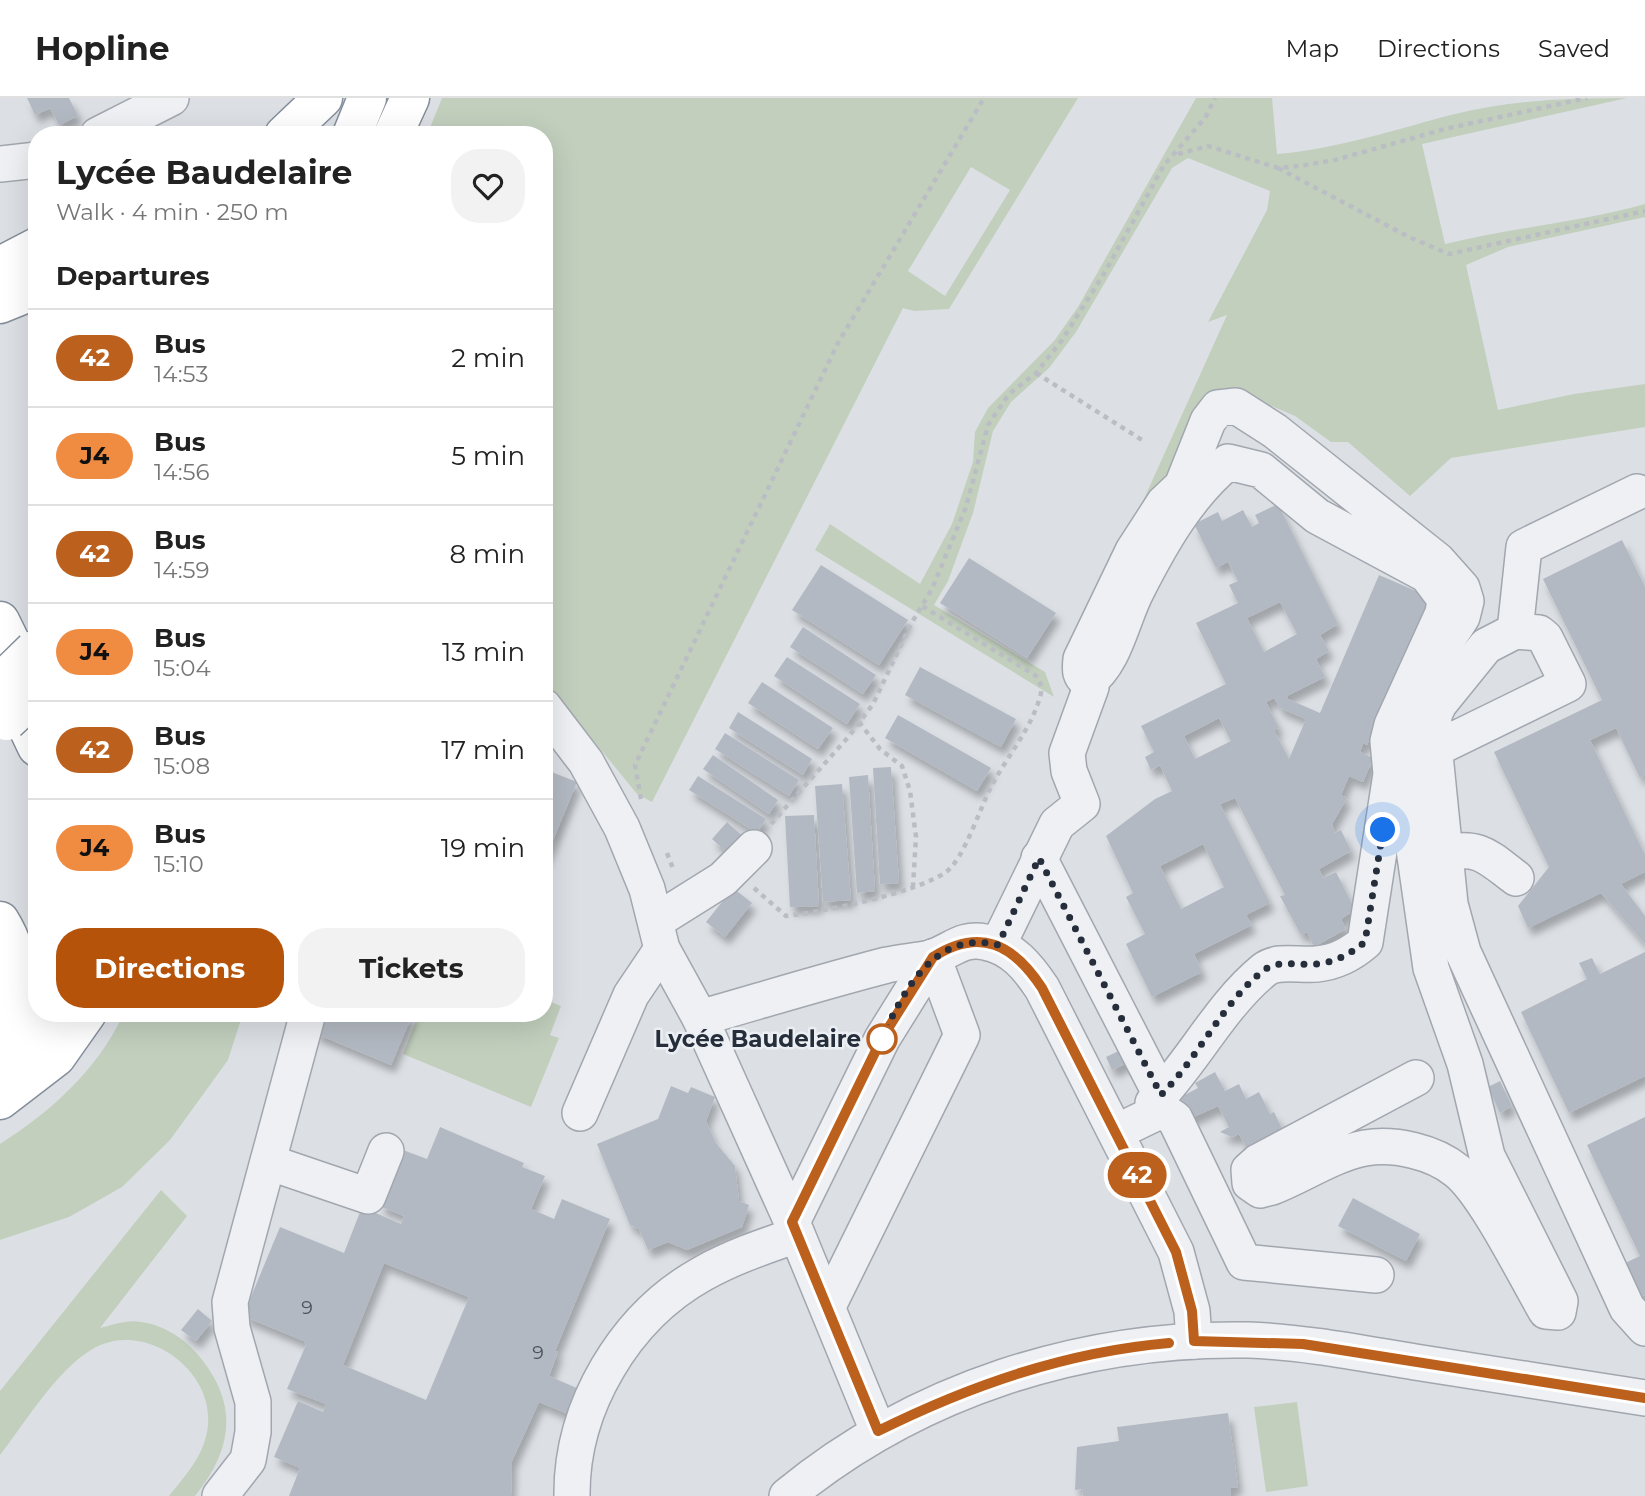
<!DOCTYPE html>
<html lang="en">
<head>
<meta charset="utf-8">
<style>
	:root { --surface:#fff; --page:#f2f2f2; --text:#222; --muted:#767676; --line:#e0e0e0; --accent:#b45309 }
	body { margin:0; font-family:Montserrat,sans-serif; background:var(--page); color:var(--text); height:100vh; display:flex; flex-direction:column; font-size:26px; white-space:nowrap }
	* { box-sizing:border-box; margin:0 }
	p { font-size:23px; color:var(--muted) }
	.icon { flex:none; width:38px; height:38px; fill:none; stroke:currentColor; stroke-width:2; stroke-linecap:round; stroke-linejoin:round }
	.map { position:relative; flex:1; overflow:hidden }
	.details { position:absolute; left:28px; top:28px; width:525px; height:896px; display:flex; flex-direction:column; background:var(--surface); border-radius:28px; box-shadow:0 7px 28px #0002 }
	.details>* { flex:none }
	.badge { padding:0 14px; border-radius:23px; font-size:24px; line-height:46px }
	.you { position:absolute; width:35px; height:35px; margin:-18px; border:5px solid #fff; border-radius:50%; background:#1a73e8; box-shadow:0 0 0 10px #1a73e833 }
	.map>.badge { position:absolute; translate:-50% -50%; box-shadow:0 0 0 4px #fff }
	h2 { padding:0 28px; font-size:26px; line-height:63px }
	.round { display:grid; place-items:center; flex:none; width:74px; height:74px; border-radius:28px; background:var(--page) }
	.head { display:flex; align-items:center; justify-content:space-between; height:119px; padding:0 28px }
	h1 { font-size:33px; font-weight:700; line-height:52px }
	.cta { display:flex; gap:14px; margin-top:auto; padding:14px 28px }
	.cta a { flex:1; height:80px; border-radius:28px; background:var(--accent); color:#fff; font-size:28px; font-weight:700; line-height:80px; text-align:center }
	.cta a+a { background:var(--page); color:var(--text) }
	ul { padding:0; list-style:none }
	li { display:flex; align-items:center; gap:21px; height:98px; padding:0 28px; border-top:2px solid var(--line) }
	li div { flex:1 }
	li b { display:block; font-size:26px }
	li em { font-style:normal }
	li .badge { min-width:77px; font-weight:700; text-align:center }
	header { display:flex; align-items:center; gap:42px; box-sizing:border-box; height:98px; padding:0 35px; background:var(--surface); border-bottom:2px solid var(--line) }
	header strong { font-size:33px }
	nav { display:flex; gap:38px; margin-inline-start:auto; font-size:24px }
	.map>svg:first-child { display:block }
</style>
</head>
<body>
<header>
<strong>Hopline</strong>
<nav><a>Map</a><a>Directions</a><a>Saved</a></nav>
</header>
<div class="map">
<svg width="1645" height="1398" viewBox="0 0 1645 1398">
	<defs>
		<filter id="shadow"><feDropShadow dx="4.5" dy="8" stdDeviation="3.5" flood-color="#0004"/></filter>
	</defs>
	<rect width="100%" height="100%" fill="#dce0e5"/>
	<!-- green -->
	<g fill="#c2cfbd" fill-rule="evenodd">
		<path d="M442,0H1078L949,211L914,213L903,210L652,704L637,696L544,582V37H427ZM971,69L1010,92L945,198L908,173Z"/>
		<path d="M1196,0H1272L1277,56C1338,51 1396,31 1455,16C1512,2 1569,0 1627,0L1422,46L1445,146C1511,130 1580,124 1645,106V119L1508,149L1466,167L1498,312L1574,296L1645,286V329L1451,360L1410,398L1348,344H1331L1295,318L1246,297L1149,410L1143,403L1227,217L1208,224L1267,112L1270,93L1188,60L1172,70L1076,234L1049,270L1011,304L993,333L973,415L948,483L934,507L1045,574L1054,599L815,452L830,426L920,486L952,426L973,364L975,334L988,310L1054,243L1078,209Z"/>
		<polygon points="544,901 561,908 550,937 559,940 531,1009 403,956 419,915 544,915"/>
		<path d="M124,915H243L228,962L170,1042L122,1089L69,1119L0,1142V1046C52,1013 98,971 124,915Z"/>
		<path d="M161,1092L187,1118L100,1230C112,1227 128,1221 141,1224C166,1227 189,1244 203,1263C239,1310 231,1353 195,1398H169C185,1378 202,1360 207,1334C219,1274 144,1219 91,1252C56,1273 25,1325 0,1357V1293Z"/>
		<polygon points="1297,1304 1308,1388 1266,1394 1254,1309"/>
	</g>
	<!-- building -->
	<g fill="#b3b9c2" fill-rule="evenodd" filter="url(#shadow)">
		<polygon points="27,0 69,0 78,18 59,27 50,10 35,17"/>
		<path d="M1278,406L1338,526L1320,537L1329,553L1316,561L1325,579L1287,598L1288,601L1320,615L1379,477L1430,499L1367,647L1363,645L1360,654L1373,660L1363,684L1349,678L1341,697L1347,700L1332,726L1335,735L1341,732L1351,753L1319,771L1323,780L1336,774L1355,812L1341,821L1346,831L1314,849L1307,834L1301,837L1280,798L1285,797L1235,700L1220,706L1270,805L1246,817L1252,827L1194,856L1202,874L1152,899L1126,846L1145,836L1126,799L1133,795L1106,738L1155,701L1172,693L1160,667L1151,672L1145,659L1154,654L1141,628L1226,586L1196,525L1238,505L1229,487L1238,483L1228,464L1216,470L1194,426L1218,414L1222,423L1243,412L1252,429L1259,425L1255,417ZM1280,504L1297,536L1264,554L1247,520ZM1274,600L1280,610L1306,621L1289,661L1274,632L1279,630L1266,604ZM1219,620L1231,643L1195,661L1184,638ZM1203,746L1224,789L1181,811L1160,768Z"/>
		<polygon points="1622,442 1645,489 1645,677 1640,680 1616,630 1590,642 1645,757 1645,774 1621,786 1645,818 1645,846 1601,795 1528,830 1518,808 1549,769 1494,654 1602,602 1543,481"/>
		<polygon points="969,460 1056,515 1027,560 940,505"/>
		<polygon points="821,467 908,522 879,567 792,512"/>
		<polygon points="803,529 876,577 863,596 790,549"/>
		<polygon points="787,559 860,606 847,626 774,578"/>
		<polygon points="920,569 1016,621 1001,649 905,597"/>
		<polygon points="762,584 833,630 818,651 748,605"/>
		<polygon points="738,614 812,661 803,677 729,630"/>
		<polygon points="898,617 991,670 977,693 885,640"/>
		<polygon points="725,635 799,682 789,698 715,651"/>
		<polygon points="713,657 778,702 769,716 703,671"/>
		<polygon points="891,669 899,785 880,786 873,670"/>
		<polygon points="544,671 577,684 544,764"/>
		<polygon points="868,677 875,793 857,795 849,679"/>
		<polygon points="698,678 766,721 757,735 689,692"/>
		<polygon points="842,686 851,802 823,804 815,688"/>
		<polygon points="814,717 819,808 790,809 785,718"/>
		<polygon points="727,724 747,742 732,759 712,741"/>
		<polygon points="733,790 752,805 725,839 706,824"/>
		<polygon points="1645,854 1645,978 1569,1015 1521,914 1587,881 1579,865 1592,860 1600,876"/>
		<polygon points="321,915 413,915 391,967 314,935"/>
		<polygon points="1125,950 1131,963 1112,972 1106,959"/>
		<polygon points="1215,974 1225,993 1239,986 1246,1001 1259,994 1270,1016 1274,1014 1286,1039 1250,1057 1239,1036 1232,1039 1220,1034 1229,1029 1218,1008 1187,1022 1177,1001 1198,990 1195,985"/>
		<polygon points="1500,983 1512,1008 1500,1015 1488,989"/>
		<polygon points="671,988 688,995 691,989 715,999 706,1023 715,1044 735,1068 739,1103 749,1107 742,1129 687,1152 668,1144 648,1152 639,1131 630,1127 597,1046 658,1021"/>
		<polygon points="1645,1019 1645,1197 1639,1200 1623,1166 1640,1158 1587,1047"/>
		<path d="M440,1029L524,1065L522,1069L545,1078L531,1111L554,1121L562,1101L610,1121L555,1253L558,1254L549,1278L579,1291L568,1316L539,1304L512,1363L511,1398H289L300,1370L274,1359L298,1303L323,1314L326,1306L287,1291L306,1247L304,1243L243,1218L280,1129L344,1155L362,1109L401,1126L404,1118L379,1108L403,1052L427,1061ZM384,1165L469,1199L426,1302L343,1267Z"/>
		<polygon points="1353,1100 1420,1136 1406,1163 1338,1128"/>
		<polygon points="198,1211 212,1223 196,1243 181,1232"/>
		<polygon points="1228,1315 1238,1389 1230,1390 1231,1398 1083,1398 1082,1391 1075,1392 1077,1349 1119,1343 1117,1329"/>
	</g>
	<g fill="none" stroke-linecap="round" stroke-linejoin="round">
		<!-- minor casing -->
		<g stroke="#a2a7af" stroke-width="38">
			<g id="minor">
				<polyline points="98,37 171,0"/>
				<polyline points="0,66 37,62"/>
				<polyline points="1515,533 1524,449 1637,394"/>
				<polyline points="544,609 586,664 622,730 647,791 662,851 700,920 792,1124 878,1333"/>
				<polyline points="1435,651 1568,586 1545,540 1539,535 1515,533 1486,548 1439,606 1434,617 1433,637 1450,806 1463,854 1627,1210 1645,1230"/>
				<path d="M1445,755C1480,747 1489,760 1516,780"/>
				<polyline points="1039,760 1161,997"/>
				<polyline points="656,823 723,781 754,750"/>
				<polyline points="998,847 1057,726 1082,706 1069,673 1067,655 1091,589 1088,584"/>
				<path d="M700,920C763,902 825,883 887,867C901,864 916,863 930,860C951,854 961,839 985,844C1012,849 1028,869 1042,890L1176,1154L1192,1213L1194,1243"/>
				<path d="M1153,1005C1193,964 1220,908 1264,872C1278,861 1300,868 1317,866C1336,864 1350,857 1365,844L1391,676L1388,643L1392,627L1443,515L1445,501L1427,477L1317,418L1261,372L1228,364C1188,397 1161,445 1138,490C1122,519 1116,564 1088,584C1079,577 1080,572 1081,561L1133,453L1164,405L1182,388L1208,323L1218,310L1236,308L1275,333L1437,462L1462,490L1466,503L1462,519L1447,542L1406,626L1404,671L1414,751L1431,870L1465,966L1487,1058L1560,1203L1558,1214L1546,1213C1526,1179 1485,1095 1457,1073C1434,1054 1395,1045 1365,1050C1333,1056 1303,1077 1272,1089L1260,1092L1250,1085L1249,1072L1258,1064L1416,980"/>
				<polyline points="580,1015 631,897 662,851"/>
				<polyline points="1133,1026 1162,1012 1175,1021 1244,1164 1376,1177"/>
				<polyline points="268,1064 368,1098 386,1053"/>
				<polyline points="792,1124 882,941 933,859"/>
				<polyline points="828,1208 962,937 933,859"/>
				<polyline points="220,1398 248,1362 253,1334 253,1304 232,1230 230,1204 308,915"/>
				<path d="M572,1398C571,1309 625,1219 702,1176C732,1159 765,1148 797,1137"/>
				<path d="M787,1398C916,1292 1081,1239 1248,1242C1304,1244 1360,1255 1415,1264C1492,1276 1568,1288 1645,1300"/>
			</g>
		</g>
		<!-- highway casing -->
		<g stroke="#848e9b" stroke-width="41">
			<g id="highway">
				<polyline points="284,37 323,0"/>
				<polyline points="352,37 367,0"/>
				<polyline points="393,37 410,0"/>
				<polyline points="0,168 37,149"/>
				<polyline points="0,206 37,191"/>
				<polyline points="0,523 34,592"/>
				<polyline points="6,584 37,649"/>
				<path d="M0,823C23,860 27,908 0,945"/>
				<polyline points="0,964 36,937 51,915"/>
				<polyline points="0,1002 56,959 87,915"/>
			</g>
		</g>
		<!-- path -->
		<g stroke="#babec4" stroke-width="4.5" stroke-dasharray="5 5" stroke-linecap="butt">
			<polyline points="1178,56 1208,48 1278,70 1299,68 1335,62 1445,31 1587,0"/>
			<polyline points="1278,70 1409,139 1449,156 1645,113"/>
			<polyline points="1036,275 1142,342"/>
			<polyline points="859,624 880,651 902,668 910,693 916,739 913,788"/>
			<polyline points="641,701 635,667 838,245 984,0"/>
			<polyline points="771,726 849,638 873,606 911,526 932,491 966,409 988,327 1009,296 1036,275 1062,242 1105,174 1164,67 1205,20 1215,0"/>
			<polyline points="667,755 674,773"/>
			<path d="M754,790L786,818C823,814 916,795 946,774C964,761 980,710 991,689C1007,658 1033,629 1041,595C1042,589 1040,585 1038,579L922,508"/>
		</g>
		<!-- minor -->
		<use href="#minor" stroke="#eef0f4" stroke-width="35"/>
		<!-- highway -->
		<use href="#highway" stroke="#fff" stroke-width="38"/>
		<!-- highway-bridge casing -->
		<g stroke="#848e9b" stroke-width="41" stroke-linecap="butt">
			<g id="highway-bridge">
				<polyline points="0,585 34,552"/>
				<polyline points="7,623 37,595"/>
			</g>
		</g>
		<!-- highway-bridge -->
		<use href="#highway-bridge" stroke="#fff" stroke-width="38"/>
	</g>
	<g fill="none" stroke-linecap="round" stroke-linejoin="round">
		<!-- line casing -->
		<g stroke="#fff" stroke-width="16">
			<path id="line" d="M1169,1245C1066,1254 971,1287 878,1333L792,1124L882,940L933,859C980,829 1013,846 1042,890L1176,1154L1192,1213L1194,1243L1303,1246L1645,1300"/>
		</g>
		<!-- line -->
		<use href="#line" stroke="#bc601e" stroke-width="10"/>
		<!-- walk -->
		<path stroke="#262e3b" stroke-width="7" stroke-dasharray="0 12.6" d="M882,941C903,892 936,831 998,847L1039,760L1161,997C1199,959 1222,905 1264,872C1279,861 1300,868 1317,866C1336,864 1350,856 1365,844L1383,732"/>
	</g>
	<!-- markers -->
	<circle fill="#fff" stroke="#bc601e" stroke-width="3.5" cx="882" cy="941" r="14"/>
	<g text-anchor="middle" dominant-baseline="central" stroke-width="5" stroke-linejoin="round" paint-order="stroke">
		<!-- number labels -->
		<g font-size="19" fill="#49515d">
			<text x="307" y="1209">9</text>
			<text x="538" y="1254">9</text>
		</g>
		<!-- stop labels -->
		<g font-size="23" font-weight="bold" fill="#262e3b" stroke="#ebeff3" text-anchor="end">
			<text x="861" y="941">Lycée Baudelaire</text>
		</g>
	</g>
</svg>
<div class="you" style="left:1383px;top:732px"></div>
<b class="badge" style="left:1137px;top:1077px;background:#bc601e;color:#fff">42</b>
<section class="details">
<div class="head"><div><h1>Lycée Baudelaire</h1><p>Walk · 4 min · 250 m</p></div><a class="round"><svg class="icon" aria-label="heart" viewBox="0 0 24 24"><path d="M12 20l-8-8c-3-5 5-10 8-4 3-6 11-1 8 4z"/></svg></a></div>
<h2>Departures</h2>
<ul>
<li><span class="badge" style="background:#bc601e;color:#fff">42</span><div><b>Bus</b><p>14:53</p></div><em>2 min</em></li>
<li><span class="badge" style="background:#f08c42;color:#111">J4</span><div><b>Bus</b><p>14:56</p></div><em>5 min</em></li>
<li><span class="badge" style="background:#bc601e;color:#fff">42</span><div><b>Bus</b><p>14:59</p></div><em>8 min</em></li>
<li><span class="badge" style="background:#f08c42;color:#111">J4</span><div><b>Bus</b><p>15:04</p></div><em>13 min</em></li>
<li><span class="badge" style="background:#bc601e;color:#fff">42</span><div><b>Bus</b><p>15:08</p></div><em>17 min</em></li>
<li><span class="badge" style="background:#f08c42;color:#111">J4</span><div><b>Bus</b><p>15:10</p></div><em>19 min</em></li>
</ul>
<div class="cta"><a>Directions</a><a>Tickets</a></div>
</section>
</div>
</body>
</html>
